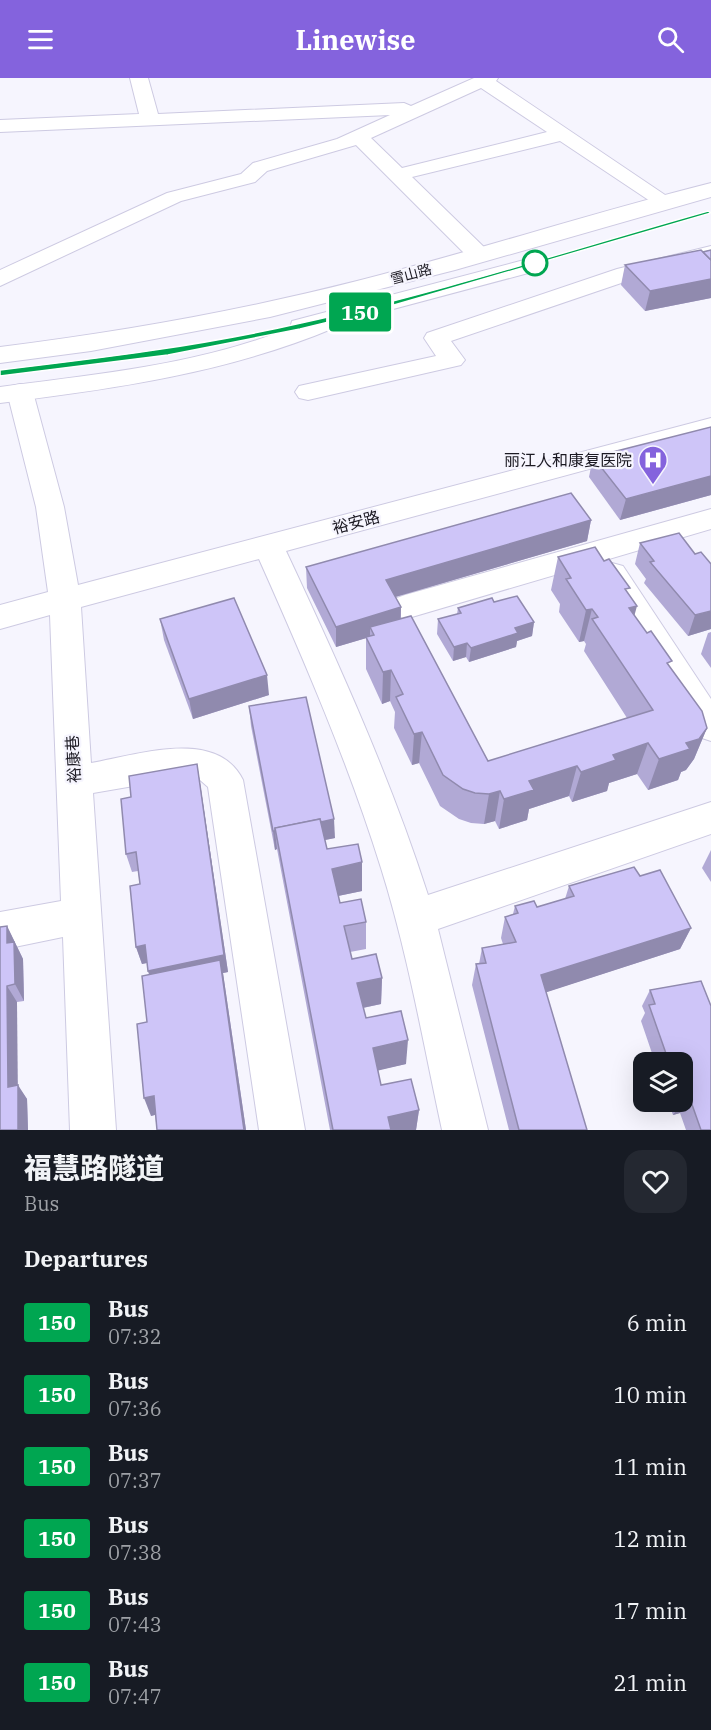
<!DOCTYPE html>
<html lang="en">
<head>
<meta charset="utf-8">
<style>
	:root { --surface:#171b24; --page:#242831; --text:#f1f3f6; --muted:#9ea1a6; --accent:#8463dd }
	body { margin:0; font-family:"IBM Plex Serif","Noto Sans SC",serif; background:var(--page); color:var(--text); height:100vh; display:flex; flex-direction:column; font-size:22px; white-space:nowrap }
	* { box-sizing:border-box; margin:0 }
	p { font-size:20px; color:var(--muted) }
	.icon { flex:none; width:33px; height:33px; fill:none; stroke:currentColor; stroke-width:2; stroke-linecap:round; stroke-linejoin:round }
	.map { position:relative; height:1052px; overflow:hidden }
	.drawer { display:flex; flex-direction:column; background:var(--surface); flex:1 }
	.drawer>* { flex:none }
	.badge { padding:0 12px; border-radius:4px; font-size:21px; line-height:39px }
	.fabs { position:absolute; left:633px; top:974px; display:grid; gap:12px }
	.fabs a { display:grid; place-items:center; width:60px; height:60px; border-radius:12px; background:var(--surface); box-shadow:0 6px 24px #0002; font-size:30px }
	.map>.badge { position:absolute; translate:-50% -50%; box-shadow:0 0 0 3px #fff }
	h2 { padding:0 24px; font-size:22px; line-height:54px }
	.round { display:grid; place-items:center; flex:none; width:63px; height:63px; border-radius:18px; background:var(--page) }
	.headline { display:flex; align-items:center; justify-content:space-between; height:102px; padding:0 24px }
	h1 { font-size:28px; font-weight:800; line-height:45px }
	ul { padding:0; list-style:none }
	li { display:flex; align-items:center; gap:18px; height:72px; padding:0 24px }
	li div { flex:1 }
	li b { display:block; font-size:22px }
	li em { font-style:normal }
	li .badge { min-width:66px; font-weight:700; text-align:center }
	header { display:flex; justify-content:space-between; align-items:center; height:78px; padding:0 24px; background:var(--accent); color:#fff; font-size:27px; font-weight:800 }
	.map>svg:first-child { display:block }
</style>
</head>
<body>
<header><svg class="icon" aria-label="menu" viewBox="0 0 24 24"><path d="M4 6h16M4 12h16M4 18h16"/></svg>Linewise<svg class="icon" aria-label="search" viewBox="0 0 24 24"><circle cx="10" cy="10" r="6"/><path d="M15 15l6 6"/></svg></header>
<div class="map">
<svg width="711" height="1052" viewBox="0 0 711 1052">
	<rect width="100%" height="100%" fill="#f6f5fe"/>
	<g fill="none" stroke-linecap="round" stroke-linejoin="round">
		<!-- minor casing -->
		<g stroke="#cdcae2" stroke-width="2">
			<g id="minor">
				<path d="M130,0H148L158,36L404,25L411,28L474,0H498L496,3L677,125L673,129H659L560,63L412,99L487,172L490,177L487,182H471L356,67L267,93L255,104L181,123L0,208V192L167,115L241,96L253,85L337,61L390,37L0,54V42L139,36ZM481,10L547,54L402,90L371,60Z"/>
				<polygon points="711,168 711,182 633,201 451,263 465,282 461,287 308,322 299,320 295,314 299,308 436,278 424,260 427,255 617,191"/>
				<path d="M20,306L29,308L33,314L64,429L78,507L711,340V358L286,473C339,586 390,699 428,817L711,724V756L438,851L488,1052H442C423,964 408,876 381,790C348,684 304,582 259,481L81,529L91,685C137,677 217,649 243,702L305,1052H259L208,709L200,702L186,699L93,715L116,1052H70L63,859L0,872V834L61,823L50,537L0,551V527L48,514L36,429L7,314L11,308Z"/>
				<polygon points="711,431 711,451 405,541 394,537 389,529 394,521 405,517"/>
				<polygon points="612,485 623,488 711,621 711,663 699,659 597,496 601,488"/>
			</g>
		</g>
		<!-- major casing -->
		<g stroke="#cdcae2" stroke-width="2">
			<g id="major">
				<path d="M711,105V119L455,192L270,239L91,273L0,285V269C120,254 239,233 357,203C475,173 592,135 711,105Z"/>
				<path d="M524,182L532,184L536,189L532,194L337,246L334,250C227,295 114,311 0,325V309C97,296 198,287 290,250L292,243Z"/>
			</g>
		</g>
		<!-- minor -->
		<use href="#minor" fill="#fff" fill-rule="evenodd"/>
		<!-- major -->
		<use href="#major" fill="#fff" fill-rule="evenodd"/>
	</g>
	<!-- wall -->
	<g fill="#b1a9d5">
		<polygon points="711,172 711,220 645,233 621,207 625,187"/>
		<polygon points="711,349 711,417 620,442 589,399 593,379"/>
		<polygon points="591,442 587,463 395,519 401,529 401,541 488,683 627,640 584,573 586,566 584,563 579,564 559,534 560,526 551,512 558,479 628,516 634,537 670,589 707,650 694,681 686,692 681,694 678,702 648,712 637,696 609,705 607,713 572,724 569,718 529,731 527,742 499,751 495,743 484,746 471,745 459,741 440,728 419,685 412,687 394,650 395,634 390,623 382,626 366,591 366,560 336,569 307,510 306,489"/>
		<polygon points="640,465 711,551 688,558 644,505 646,501 635,486"/>
		<polygon points="494,524 534,544 532,558 517,563 516,569 469,584 466,579 453,583 437,556 438,541 457,536 458,530"/>
		<polygon points="160,541 269,617 193,641 164,562"/>
		<polygon points="711,554 711,590 701,576 708,555"/>
		<polygon points="249,628 335,760 325,762 327,771 362,813 338,818 340,825 366,844 366,871 350,874 352,881 382,900 381,926 363,930 366,940 406,986 378,992 381,1007 419,1032 416,1052 330,1052 277,771 275,772 251,648"/>
		<polygon points="197,686 200,705 228,894 223,895 246,1052 157,1052 155,1037 151,1038 147,944 149,896 147,885 142,886 136,869 140,806 138,793 132,794 126,776 131,719"/>
		<polygon points="711,772 711,804 702,790"/>
		<polygon points="640,798 691,850 680,871 546,914 587,1052 509,1052 472,907 476,886 479,886 482,870 503,866 501,860 505,839 513,836 515,828 537,829 565,821 569,808"/>
		<polygon points="7,848 23,881 24,923 17,924 17,1007 27,1021 28,1052 0,1052"/>
		<polygon points="701,903 711,928 711,1052 686,1052 680,1035 673,1037 668,1023 682,1023 682,984 655,984 641,943 645,935 642,928 650,912"/>
	</g>
	<!-- shaded-wall -->
	<g fill="#908aae">
		<polygon points="711,201 711,220 645,233 650,213"/>
		<polygon points="711,398 711,417 620,442 626,421"/>
		<polygon points="591,442 587,463 385,522 386,502"/>
		<polygon points="637,528 628,561 629,530"/>
		<polygon points="401,529 400,550 370,549 370,559 336,569 336,549"/>
		<polygon points="592,531 584,563 579,564 586,532"/>
		<polygon points="711,533 711,551 688,558 695,537"/>
		<polygon points="534,544 532,558 517,563 516,569 469,584 471,570 515,550"/>
		<polygon points="467,565 466,579 453,583 454,569"/>
		<polygon points="391,592 390,623 382,626 383,594"/>
		<polygon points="267,597 269,617 193,641 189,621"/>
		<polygon points="707,650 694,681 686,692 681,694 678,702 648,712 659,681 686,665"/>
		<polygon points="422,654 419,685 412,687 414,656"/>
		<polygon points="648,665 637,696 609,705 607,713 572,724 581,694 613,677"/>
		<polygon points="197,686 200,705 228,894 223,895 246,1052 244,1052 153,909 148,893"/>
		<polygon points="577,688 569,718 529,731 527,742 499,751 504,721 529,703"/>
		<polygon points="500,713 495,743 484,746 489,716"/>
		<polygon points="334,741 335,760 279,771 275,753"/>
		<polygon points="273,753 275,753 277,771 275,772"/>
		<polygon points="362,784 362,813 333,819 332,791"/>
		<polygon points="7,848 23,881 24,923 15,906 7,865"/>
		<polygon points="691,850 680,871 535,918 541,897"/>
		<polygon points="145,867 151,884 142,886 136,869"/>
		<polygon points="382,900 381,926 357,931 357,905"/>
		<polygon points="7,908 17,924 18,1024 8,1009"/>
		<polygon points="408,962 406,986 372,994 373,970"/>
		<polygon points="18,1007 27,1021 28,1052 18,1052"/>
		<polygon points="154,1018 161,1035 151,1038 144,1020"/>
		<polygon points="690,1021 680,1035 673,1037 683,1023"/>
		<polygon points="419,1032 416,1052 387,1052 388,1039"/>
	</g>
	<!-- building -->
	<g fill="#cec5f8" stroke="#908aae" stroke-width="1.5">
		<polygon points="701,172 711,182 711,201 650,213 625,187"/>
		<polygon points="711,172 711,182 703,174"/>
		<polygon points="711,349 711,398 626,421 593,379"/>
		<polygon points="571,415 591,442 386,502 401,529 336,549 306,489"/>
		<polygon points="679,455 695,476 701,474 711,486 711,533 695,537 650,484 654,483 640,465"/>
		<polygon points="595,469 604,483 609,481 630,510 625,511 637,528 629,530 647,555 651,553 672,583 667,585 702,633 707,650 699,661 686,665 690,671 659,681 648,665 613,677 616,682 581,694 577,688 529,703 534,712 504,721 500,713 489,716 475,715 463,711 443,697 422,654 414,656 396,619 403,616 391,592 383,594 366,559 374,557 370,549 411,538 488,683 653,632 592,541 598,539 592,531 586,532 566,501 571,500 558,479"/>
		<polygon points="517,518 534,544 515,550 518,555 471,570 467,565 454,569 438,541 461,535 458,530 492,520 494,524"/>
		<polygon points="234,520 267,597 189,621 160,541"/>
		<polygon points="306,619 334,741 321,744 320,741 275,750 275,753 273,753 249,628"/>
		<polygon points="197,686 224,877 148,893 145,867 136,869 130,808 140,806 136,774 126,776 121,721 131,719 129,698"/>
		<polygon points="320,741 327,771 358,766 362,784 332,791 340,825 361,821 366,844 344,848 352,881 376,876 382,900 357,905 366,940 401,933 408,962 373,970 381,1007 411,1001 419,1032 388,1039 391,1052 333,1052 275,750"/>
		<polygon points="634,789 640,798 660,792 691,850 541,897 587,1052 519,1052 476,886 486,885 482,870 516,864 505,839 518,835 515,828 534,823 537,829 574,818 569,808"/>
		<polygon points="7,848 7,865 14,864 15,906 7,908 8,1009 18,1007 18,1052 0,1052 0,849"/>
		<polygon points="220,882 244,1052 157,1052 154,1018 144,1020 137,946 147,944 142,898"/>
		<polygon points="701,903 711,928 711,1052 701,1052 690,1021 683,1023 682,984 669,984 649,927 655,926 650,912"/>
	</g>
	<!-- line -->
	<path fill="#00a651" stroke="#fff" stroke-width="1.5" d="M708,133L711,135L370,234L300,251L168,277L0,298V292C101,280 201,268 301,245C438,215 573,171 708,133Z"/>
	<!-- icons -->
	<defs>
		<g id="hospital-pin" transform="scale(1.5)"><path d="M0 17L-7.5 6A9.5 9.5 0 1 1 7.5 6Z" fill="#8463dd" stroke="#f6f5fe"/><path d="M-5-5h3v3.5h4V-5h3V5h-3V1.5h-4V5h-3Z" fill="#fff"/></g>
	</defs>
	<g fill-rule="evenodd">
		<use href="#hospital-pin" x="653" y="382"/>
	</g>
	<!-- markers -->
	<circle fill="#fff" stroke="#00a651" stroke-width="3" cx="535" cy="185" r="12"/>
	<g text-anchor="middle" dominant-baseline="central" stroke-width="4.5" stroke-linejoin="round" paint-order="stroke">
		<!-- far-street labels -->
		<g font-size="14" fill="#1b1922" stroke="#f6f5fe">
			<text transform="translate(411 196) rotate(-15)">雪山路</text>
		</g>
		<!-- poi labels -->
		<g font-size="16" fill="#1b1922" stroke="#f6f5fe" text-anchor="end">
			<text x="632" y="382">丽江人和康复医院</text>
		</g>
		<!-- street labels -->
		<g font-size="16" fill="#1b1922" stroke="#f6f5fe">
			<text transform="translate(356 444) rotate(-15)">裕安路</text>
			<text transform="translate(73 681) rotate(-93)">裕康巷</text>
		</g>
	</g>
</svg>
<div class="fabs">
<a><svg class="icon" aria-label="layers" viewBox="0 0 24 24"><path d="M12 4l9 5-9 5-9-5zM3 14l9 5 9-5"/></svg></a>
</div>
<b class="badge" style="left:360px;top:234px;background:#00a651;color:#fff">150</b>
</div>
<section class="drawer">
<div class="headline"><div><h1>福慧路隧道</h1><p>Bus</p></div><a class="round"><svg class="icon" aria-label="heart" viewBox="0 0 24 24"><path d="M12 20l-8-8c-3-5 5-10 8-4 3-6 11-1 8 4z"/></svg></a></div>
<h2>Departures</h2>
<ul>
<li><span class="badge" style="background:#00a651;color:#fff">150</span><div><b>Bus</b><p>07:32</p></div><em>6 min</em></li>
<li><span class="badge" style="background:#00a651;color:#fff">150</span><div><b>Bus</b><p>07:36</p></div><em>10 min</em></li>
<li><span class="badge" style="background:#00a651;color:#fff">150</span><div><b>Bus</b><p>07:37</p></div><em>11 min</em></li>
<li><span class="badge" style="background:#00a651;color:#fff">150</span><div><b>Bus</b><p>07:38</p></div><em>12 min</em></li>
<li><span class="badge" style="background:#00a651;color:#fff">150</span><div><b>Bus</b><p>07:43</p></div><em>17 min</em></li>
<li><span class="badge" style="background:#00a651;color:#fff">150</span><div><b>Bus</b><p>07:47</p></div><em>21 min</em></li>
</ul>
</section>
</body>
</html>
